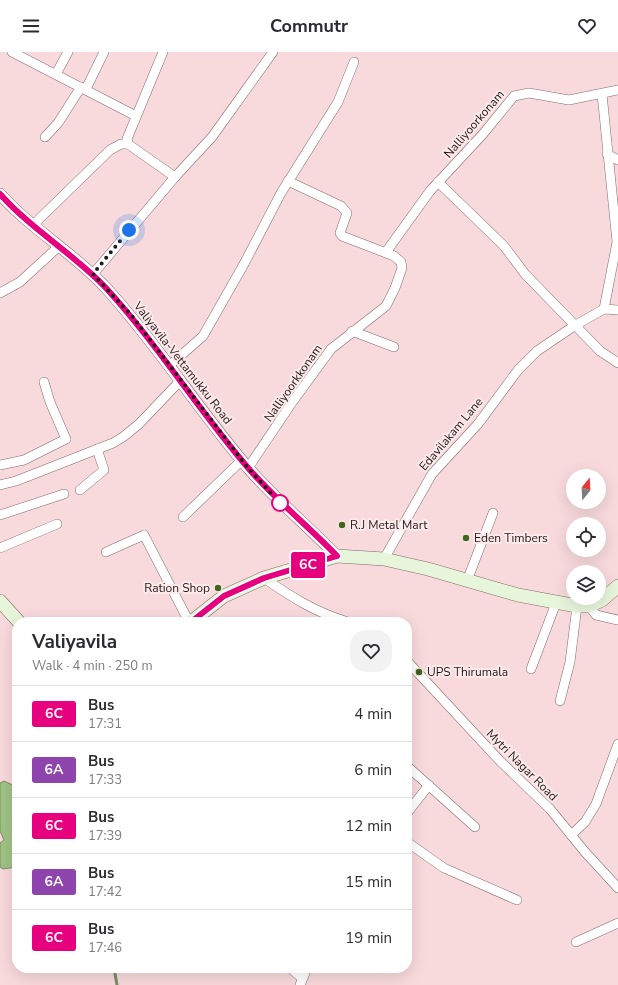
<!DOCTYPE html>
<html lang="en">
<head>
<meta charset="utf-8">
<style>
	:root { --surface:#fff; --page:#f2f2f3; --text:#2b2b33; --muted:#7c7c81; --line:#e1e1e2 }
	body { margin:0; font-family:"Nunito Sans",sans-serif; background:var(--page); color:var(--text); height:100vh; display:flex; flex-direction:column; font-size:15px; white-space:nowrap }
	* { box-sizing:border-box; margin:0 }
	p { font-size:13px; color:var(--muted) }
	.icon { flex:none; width:22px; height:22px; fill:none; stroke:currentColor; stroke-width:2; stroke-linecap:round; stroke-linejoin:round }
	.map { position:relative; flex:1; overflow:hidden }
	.sheet { position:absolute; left:12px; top:565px; width:400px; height:356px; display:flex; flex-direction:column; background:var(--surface); border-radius:16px; box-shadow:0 4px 16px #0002 }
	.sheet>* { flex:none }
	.badge { padding:0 8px; border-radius:3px; font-size:14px; line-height:26px }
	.needle { width:26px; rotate:18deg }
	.tools { position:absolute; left:566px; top:417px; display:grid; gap:8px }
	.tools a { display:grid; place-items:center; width:40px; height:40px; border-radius:50%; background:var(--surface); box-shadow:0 4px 16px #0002; font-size:20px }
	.you { position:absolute; width:20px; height:20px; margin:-10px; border:3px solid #fff; border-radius:50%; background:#1a73e8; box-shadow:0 0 0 6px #1a73e833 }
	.map>.badge { position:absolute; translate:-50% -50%; box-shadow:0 0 0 2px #fff }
	.round { display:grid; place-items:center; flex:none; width:42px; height:42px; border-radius:16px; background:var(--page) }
	.overview { display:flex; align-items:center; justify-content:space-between; height:68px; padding:0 20px }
	h1 { font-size:19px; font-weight:700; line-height:30px }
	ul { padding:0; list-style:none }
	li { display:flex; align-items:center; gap:12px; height:56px; padding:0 20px; border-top:1px solid var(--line) }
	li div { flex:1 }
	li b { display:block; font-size:15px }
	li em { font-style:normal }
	li .badge { min-width:44px; font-weight:700; text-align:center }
	header { display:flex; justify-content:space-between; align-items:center; height:52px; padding:0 20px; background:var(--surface); font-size:18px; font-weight:700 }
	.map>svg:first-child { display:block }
</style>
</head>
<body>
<header><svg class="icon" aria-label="menu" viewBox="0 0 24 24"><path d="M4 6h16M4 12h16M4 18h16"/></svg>Commutr<svg class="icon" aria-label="heart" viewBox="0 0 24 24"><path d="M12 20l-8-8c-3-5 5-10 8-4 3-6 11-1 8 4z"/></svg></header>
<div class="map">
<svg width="618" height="933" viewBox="0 0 618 933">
	<rect width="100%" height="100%" fill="#f8d9dc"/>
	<!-- water -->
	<polygon fill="#9fc285" stroke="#7a8f65" points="4,729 17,735 17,815 3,817 0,815 0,791 4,788 0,779 0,731"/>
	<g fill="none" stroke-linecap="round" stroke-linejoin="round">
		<!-- stream -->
		<polyline stroke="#7a8f65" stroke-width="3" points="114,916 117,933"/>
		<!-- minor casing -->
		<g stroke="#85696c" stroke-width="10">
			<g id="minor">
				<polyline points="12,0 136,64"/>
				<polyline points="163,0 127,87 128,92 175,125"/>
				<polyline points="56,22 68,0"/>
				<polyline points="86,37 104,0"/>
				<polyline points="602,42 617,190 604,257"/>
				<polyline points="45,85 58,71 81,35"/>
				<polyline points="607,102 618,108"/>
				<polyline points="438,130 504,194 525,222 600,299 618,311"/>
				<polyline points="33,173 110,98 121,92 128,92"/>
				<polyline points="386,200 430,139 483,82 514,44 529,41 569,48 618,38"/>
				<polyline points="93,222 175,125 212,85 273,0"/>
				<polyline points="0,241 20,230 58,195"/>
				<polyline points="352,279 394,295"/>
				<polyline points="169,314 203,284 244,212 281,141 338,50 354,10"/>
				<polyline points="0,413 24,408 66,387 50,350 44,330"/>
				<polyline points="248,416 293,349 331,297 386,254 395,236 402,216 401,210 394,204 342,184 340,181 347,161 341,154 288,129"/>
				<polyline points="0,433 16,429 113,391 123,385 139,372 180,329"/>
				<polyline points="80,438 104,418 97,397"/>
				<polyline points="0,463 64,442"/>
				<polyline points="183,465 242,408"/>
				<polyline points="0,496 57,472"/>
				<polyline points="106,500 144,483 189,570"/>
				<polyline points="384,507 432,422 478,372 518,318 537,299 574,274 604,257 618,258"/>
				<path d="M264,526C291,545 317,561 348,570"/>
				<polyline points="467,529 493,461"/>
				<polyline points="589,554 596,563 618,568"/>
				<polyline points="407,609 500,709 550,757 585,800 618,836"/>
				<polyline points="531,617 556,551"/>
				<polyline points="560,649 570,610 577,554"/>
				<polyline points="407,714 475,775"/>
				<polyline points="407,761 429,733"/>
				<polyline points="571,783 585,770 596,752 618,692"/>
				<polyline points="407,790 444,816 517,848"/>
				<polyline points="576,890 618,871"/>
				<polyline points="290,916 302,926"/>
				<polyline points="300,933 307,916"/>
			</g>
		</g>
		<!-- tertiary casing -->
		<g stroke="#85696c" stroke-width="12">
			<path id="tertiary" d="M0,142C32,178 74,201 106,236C158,293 199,359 249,417C276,448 308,474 337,504"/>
		</g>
		<!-- secondary casing -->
		<g stroke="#85696c" stroke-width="14">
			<g id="secondary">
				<polyline points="0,549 19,570"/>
				<polyline points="191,570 224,544 264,526 337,504 384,507 428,517 518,543 577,554 589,554 602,548 618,534"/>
			</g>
		</g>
		<!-- minor -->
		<use href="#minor" stroke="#fff" stroke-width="9"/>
		<!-- tertiary -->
		<use href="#tertiary" stroke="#fff" stroke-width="11"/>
		<!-- secondary -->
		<use href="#secondary" stroke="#e7f6db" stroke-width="13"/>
	</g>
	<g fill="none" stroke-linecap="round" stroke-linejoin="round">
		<!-- line casing -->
		<g stroke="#fff" stroke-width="9">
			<path id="line" d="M0,142C32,178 74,202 106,236C158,293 199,359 249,417C276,448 308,474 337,504L264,526L224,544L191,570"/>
		</g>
		<!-- line -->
		<use href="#line" stroke="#e6007e" stroke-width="6"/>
		<!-- walk -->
		<polyline stroke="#231819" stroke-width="4" stroke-dasharray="0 7.2" points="129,178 93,222 132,264 248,416 280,451"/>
	</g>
	<!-- markers -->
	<circle fill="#fff" stroke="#e6007e" stroke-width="2" cx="280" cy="451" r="8"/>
	<g fill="#41661f" stroke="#fdeaeb" stroke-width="1.5">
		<circle cx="342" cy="473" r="4"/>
		<circle cx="466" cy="486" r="4"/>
		<circle cx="218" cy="536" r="4"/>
		<circle cx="419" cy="620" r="4"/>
	</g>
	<g text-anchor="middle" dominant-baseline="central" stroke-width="4" stroke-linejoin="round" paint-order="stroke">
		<!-- street labels -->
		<g font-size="12" fill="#231819" stroke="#fdeaeb">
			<text transform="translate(474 72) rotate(-49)">Nalliyoorkonam</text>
			<text transform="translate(183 311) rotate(52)">Valiyavila-Vettamukku Road</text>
			<text transform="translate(293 331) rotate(-55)">Nalliyoorkkonam</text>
			<text transform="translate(451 382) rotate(-50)">Edavilakam Lane</text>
			<text transform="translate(522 713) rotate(45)">Mytri Nagar Road</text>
		</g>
		<!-- poi labels -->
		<g font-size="12" fill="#231819" stroke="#fdeaeb" text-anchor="start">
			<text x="350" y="473">R.J Metal Mart</text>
			<text x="474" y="486">Eden Timbers</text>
			<text x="210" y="536" text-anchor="end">Ration Shop</text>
			<text x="427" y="620">UPS Thirumala</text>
		</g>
	</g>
</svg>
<div class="tools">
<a><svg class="needle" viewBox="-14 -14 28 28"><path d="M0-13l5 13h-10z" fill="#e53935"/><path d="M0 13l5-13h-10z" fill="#7c7c81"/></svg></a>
<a><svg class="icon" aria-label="locate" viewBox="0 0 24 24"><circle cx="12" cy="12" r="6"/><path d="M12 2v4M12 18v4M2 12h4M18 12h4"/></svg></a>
<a><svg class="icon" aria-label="layers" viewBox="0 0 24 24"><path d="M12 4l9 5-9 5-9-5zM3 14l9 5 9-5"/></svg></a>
</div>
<div class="you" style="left:129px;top:178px"></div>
<b class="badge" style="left:308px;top:513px;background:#e6007e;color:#fff">6C</b>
<section class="sheet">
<div class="overview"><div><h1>Valiyavila</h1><p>Walk · 4 min · 250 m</p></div><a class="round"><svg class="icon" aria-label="heart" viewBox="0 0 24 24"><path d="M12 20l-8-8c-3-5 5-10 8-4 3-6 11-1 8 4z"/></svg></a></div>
<ul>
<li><span class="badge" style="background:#e6007e;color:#fff">6C</span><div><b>Bus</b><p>17:31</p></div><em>4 min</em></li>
<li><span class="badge" style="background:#8e44ad;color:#fff">6A</span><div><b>Bus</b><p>17:33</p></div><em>6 min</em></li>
<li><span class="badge" style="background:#e6007e;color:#fff">6C</span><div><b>Bus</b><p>17:39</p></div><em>12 min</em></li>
<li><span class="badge" style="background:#8e44ad;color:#fff">6A</span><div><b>Bus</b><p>17:42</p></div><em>15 min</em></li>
<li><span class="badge" style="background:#e6007e;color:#fff">6C</span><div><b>Bus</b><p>17:46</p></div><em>19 min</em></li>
</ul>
</section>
</div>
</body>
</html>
